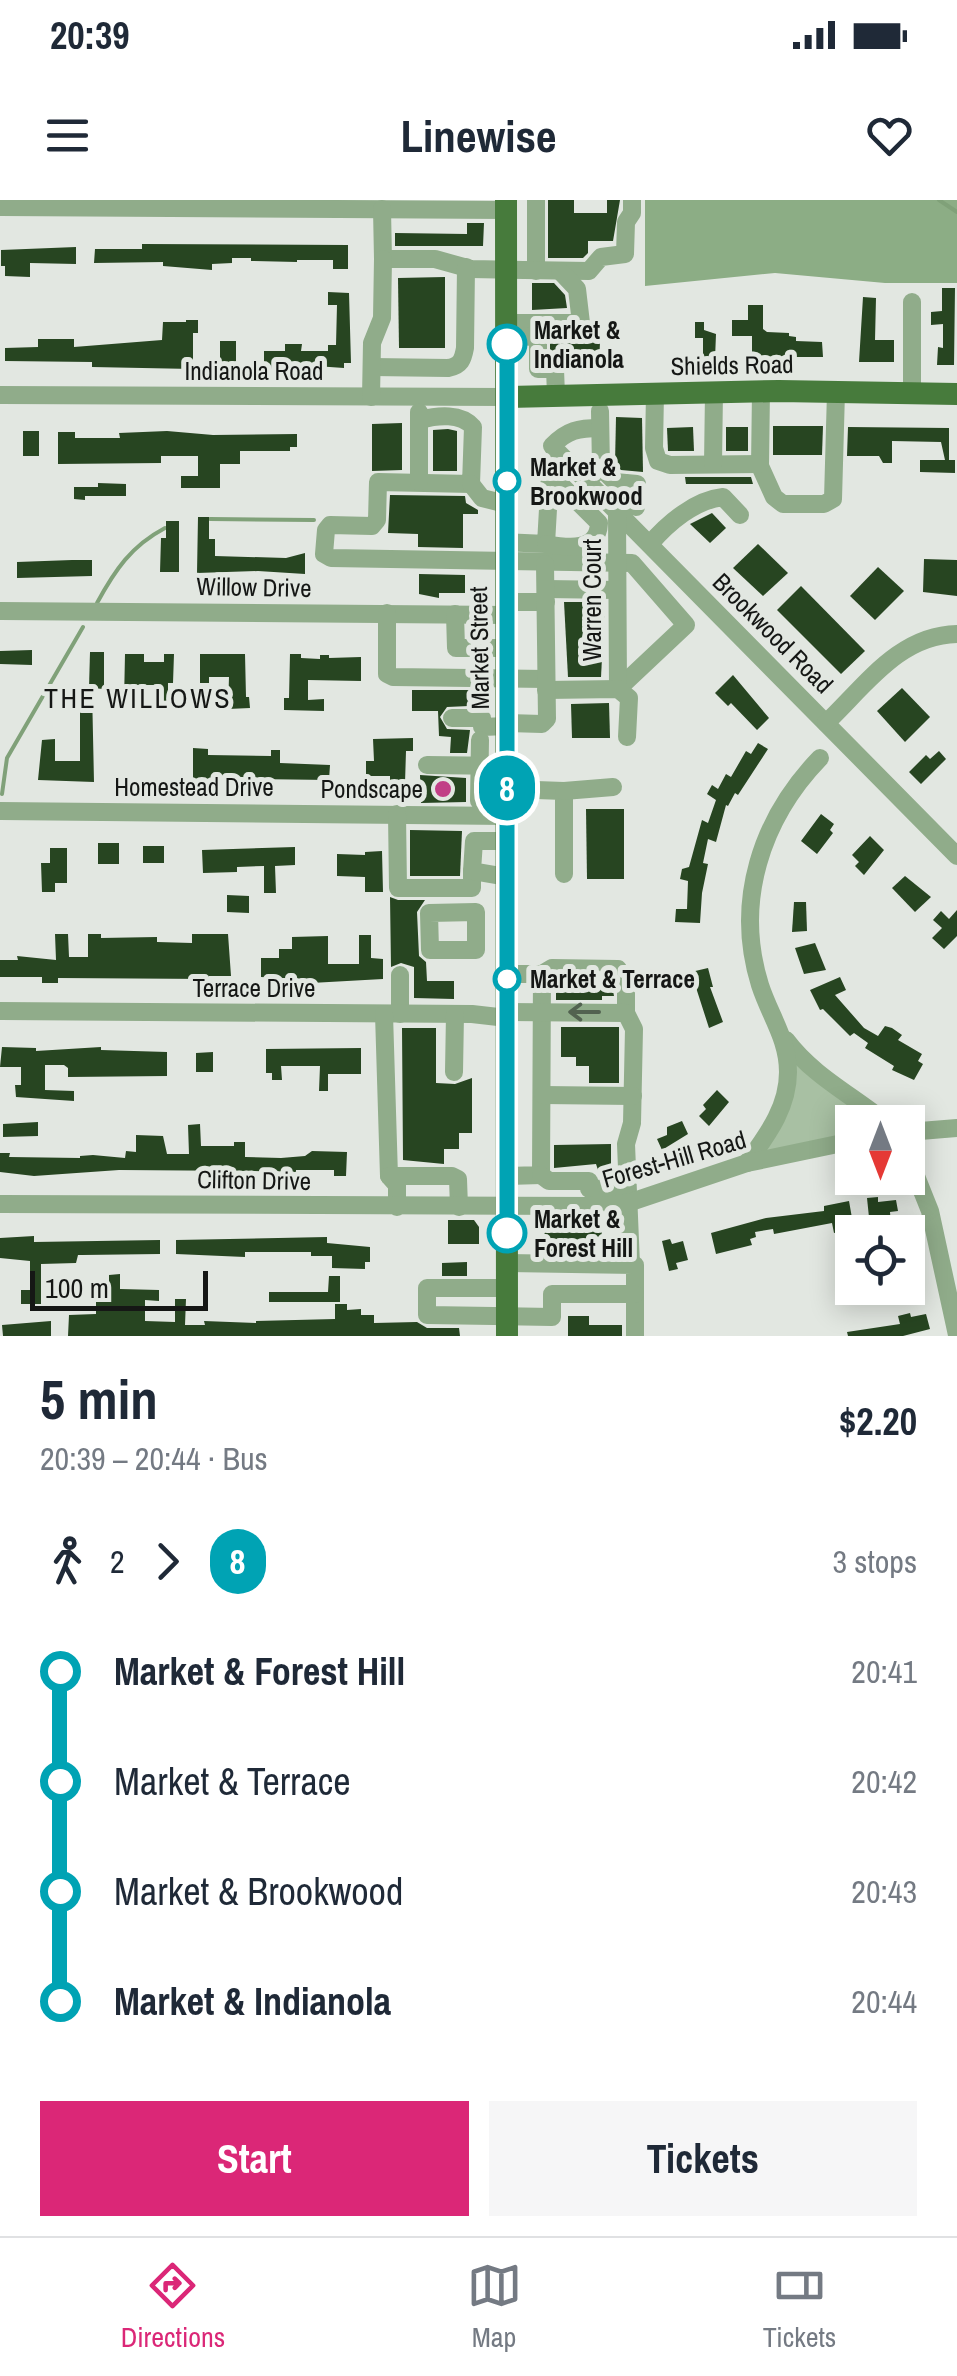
<!DOCTYPE html>
<html lang="en">
<head>
<meta charset="utf-8">
<style>
	:root { --surface:#fff; --page:#f6f6f7; --text:#1f2937; --muted:#747a83; --line:#e0e1e3; --accent:#db2777 }
	body { margin:0; font-family:"Archivo Narrow",sans-serif; background:var(--page); color:var(--text); height:100vh; display:flex; flex-direction:column; font-size:38px; white-space:nowrap }
	* { box-sizing:border-box; margin:0 }
	p { font-size:32px; color:var(--muted) }
	.icon { flex:none; width:55px; height:55px; fill:none; stroke:currentColor; stroke-width:2; stroke-linecap:round; stroke-linejoin:round }
	.map { position:relative; height:1136px; overflow:hidden }
	.details { display:flex; flex-direction:column; background:var(--surface); flex:1 }
	.details>* { flex:none }
	.badge { padding:0 20px; border-radius:32px; font-size:35px; line-height:65px }
	.needle { width:65px; rotate:180deg }
	.controls { position:absolute; left:835px; top:905px; display:grid; gap:20px }
	.controls a { display:grid; place-items:center; width:90px; height:90px; border-radius:0px; background:var(--surface); box-shadow:0 5px 25px #0003; font-size:50px }
	.scale { position:absolute; left:30px; bottom:25px; width:178px; box-sizing:border-box; padding-left:10px; border:5px solid #151715; border-top:0; font-size:28px; line-height:35px; white-space:nowrap; color:#151715; -webkit-text-stroke:8px #e2e7e1; paint-order:stroke }
	.map>.badge { position:absolute; translate:-50% -50%; box-shadow:0 0 0 5px #fff }
	.legs { display:flex; align-items:center; gap:15px; height:110px; padding:0 40px; font-size:32px }
	.legs p { margin-inline-start:auto }
	.summary { display:flex; align-items:center; justify-content:space-between; height:170px; padding:0 40px }
	h1 { font-size:55px; font-weight:700; line-height:75px }
	.button { display:flex; gap:20px; margin-top:auto; padding:20px 40px }
	.button a { flex:1; height:115px; border-radius:0px; background:var(--accent); color:#fff; font-size:40px; font-weight:700; line-height:115px; text-align:center }
	.button a+a { background:var(--page); color:var(--text) }
	ul { padding:0 40px; list-style:none }
	li { display:flex; align-items:center; gap:35px; height:110px; font-size:38px }
	li i { display:grid; place-items:center; width:15px; height:100%; margin:0 12px; background:currentColor }
	li i::after { content:''; width:25px; height:25px; margin:-12px; border:8px solid; border-radius:50%; background:var(--surface) }
	li p { margin-inline-start:auto }
	li:first-child i { background:linear-gradient(#0000 50%,currentColor 0) }
	li:last-child i { background:linear-gradient(currentColor 50%,#0000 0) }
	.status { display:flex; justify-content:space-between; align-items:center; height:70px; padding:0 50px; background:var(--surface); direction:ltr }
	.status svg { height:28px; fill:currentColor }
	header { display:flex; justify-content:space-between; align-items:center; height:130px; padding:0 40px; background:var(--surface); font-size:45px; font-weight:700 }
	.tab-bar { display:flex; justify-content:space-around; align-items:center; height:140px; border-top:2px solid var(--line); background:var(--surface); font-size:28px; color:var(--muted) }
	.tab-bar a { display:grid; justify-items:center; gap:5px }
	.tab-bar .on { color:var(--accent) }
	.map>svg:first-child { display:block }
</style>
</head>
<body>
<div class="status"><b>20:39</b><svg viewBox="0 0 49 12"><path d="M0 12V9h3v3zM5 12V6h3v6zM10 12V3h3v9zM15 12V0h3v12zM26 1h20v11H26zM47 4h2v5h-2z"/></svg></div>
<header><svg class="icon" aria-label="menu" viewBox="0 0 24 24"><path d="M4 6h16M4 12h16M4 18h16"/></svg>Linewise<svg class="icon" aria-label="heart" viewBox="0 0 24 24"><path d="M12 20l-8-8c-3-5 5-10 8-4 3-6 11-1 8 4z"/></svg></header>
<div class="map">
<svg width="957" height="1136" viewBox="0 0 957 1136">
	<rect width="100%" height="100%" fill="#e2e7e1"/>
	<!-- green -->
	<polygon fill="#a8c0a3" points="784,838 885,922 852,922 852,941 747,963 778,915"/>
	<!-- forest -->
	<polygon fill="#8cad85" points="645,0 957,0 957,83 885,83 775,73 645,86"/>
	<g fill="none" stroke-linecap="round" stroke-linejoin="round">
		<!-- stream -->
		<g stroke="#80a179" stroke-width="4">
			<polyline points="939,0 957,12"/>
			<polyline points="210,319 314,320"/>
			<path d="M97,403C115,370 131,346 165,328"/>
			<polyline points="2,594 7,558 83,427"/>
		</g>
	</g>
	<!-- building -->
	<g fill="#274521">
		<polygon points="548,0 574,0 574,13 607,13 607,0 620,0 613,41 588,41 588,53 583,58 548,58"/>
		<polygon points="467,23 484,23 483,46 395,46 395,33 467,34"/>
		<polygon points="142,44 348,45 348,69 333,69 333,60 297,60 297,62 251,61 251,58 232,58 232,63 212,64 212,70 163,66 163,62 94,63 95,49 142,49"/>
		<polygon points="76,47 76,64 30,63 30,77 5,76 5,66 1,66 1,50"/>
		<polygon points="445,77 445,148 399,148 398,78"/>
		<polygon points="532,83 554,83 565,95 567,108 532,110"/>
		<polygon points="942,88 955,88 954,165 937,165 938,147 943,148 943,124 931,125 931,112 942,111"/>
		<polygon points="328,92 349,93 351,163 344,163 344,168 301,165 301,170 269,169 269,166 264,166 264,151 285,151 285,144 302,144 301,151 328,151 328,145 336,145 337,105 328,105"/>
		<polygon points="863,97 876,98 875,140 894,140 894,162 859,162"/>
		<polygon points="748,105 763,105 763,129 767,132 789,133 789,136 796,137 796,141 822,142 823,157 792,157 792,161 752,162 752,136 732,136 732,120 748,120"/>
		<polygon points="186,120 198,120 198,133 193,133 193,169 92,167 92,162 5,161 5,148 38,147 38,139 74,139 74,147 162,140 163,122 186,122"/>
		<polygon points="695,122 704,122 704,130 716,134 715,159 703,159 703,138 695,138"/>
		<polygon points="550,136 575,136 575,142 600,142 599,165 581,165 581,156 550,156"/>
		<rect x="220" y="141" width="16" height="29"/>
		<polygon points="616,217 642,218 643,272 621,270 615,264"/>
		<polygon points="402,223 402,270 372,271 372,224"/>
		<polygon points="773,226 823,226 822,255 773,255"/>
		<polygon points="693,227 694,251 668,251 667,228"/>
		<rect x="726" y="227" width="22" height="24"/>
		<polygon points="848,227 949,228 949,260 955,260 955,273 920,272 920,260 945,260 941,242 892,241 892,263 883,263 879,256 847,256"/>
		<polygon points="448,229 457,231 457,271 433,271 433,230"/>
		<rect x="23" y="231" width="16" height="25"/>
		<polygon points="167,231 213,235 297,234 297,247 290,247 290,251 240,251 240,264 220,264 220,288 181,288 181,276 198,276 198,256 161,256 161,263 58,264 58,232 75,232 75,238 120,238 119,233"/>
		<polygon points="685,277 751,277 753,284 686,284"/>
		<polygon points="98,283 126,284 126,296 85,296 85,300 74,299 74,287 98,287"/>
		<polygon points="390,295 465,296 466,303 478,310 478,314 463,314 463,348 418,347 418,334 388,333"/>
		<polygon points="712,313 726,328 710,343 690,324"/>
		<polygon points="198,317 209,317 209,339 215,339 215,356 286,358 305,353 305,374 258,371 197,373"/>
		<polygon points="166,321 179,321 179,372 160,372 161,338 166,338"/>
		<polygon points="758,344 788,373 763,396 733,368"/>
		<polygon points="924,359 957,360 957,396 923,392"/>
		<polygon points="72,360 92,360 92,376 17,378 17,362"/>
		<polygon points="878,367 904,391 875,420 850,396"/>
		<polygon points="419,374 465,375 465,393 439,393 439,398 419,394"/>
		<polygon points="801,386 865,451 841,474 777,410"/>
		<polygon points="564,402 605,402 601,477 568,477"/>
		<polygon points="32,450 32,465 0,464 0,451"/>
		<polygon points="90,452 104,452 104,489 89,488"/>
		<polygon points="125,454 144,454 144,462 164,462 164,454 174,454 173,483 168,483 168,507 156,507 157,485 137,485 137,502 124,502"/>
		<polygon points="200,454 245,454 246,497 249,497 250,508 228,509 229,477 209,477 209,483 200,483"/>
		<polygon points="290,454 301,454 301,458 320,459 320,455 329,455 329,458 361,457 361,481 308,480 308,500 324,499 324,511 284,510 284,498 289,498"/>
		<polygon points="733,475 769,518 757,530 731,503 728,506 715,493"/>
		<polygon points="902,488 930,517 905,542 877,511"/>
		<polygon points="80,489 92,489 94,582 38,580 42,540 55,539 55,561 80,561"/>
		<polygon points="412,490 469,490 469,506 447,507 440,517 447,529 470,530 467,553 450,553 451,537 439,536 438,511 412,511"/>
		<polygon points="609,503 610,538 572,538 571,504"/>
		<polygon points="413,538 413,551 406,551 405,583 390,581 390,576 366,576 366,561 374,561 373,539"/>
		<polygon points="758,543 768,549 738,595 735,593 728,606 726,605 716,642 708,639 703,663 708,664 702,693 700,723 675,722 676,709 687,709 688,681 680,679 682,669 689,667 702,620 708,623 716,600 707,594 712,585 718,589 726,574 731,577 746,551 751,554"/>
		<polygon points="193,548 208,549 208,555 271,556 271,550 280,550 280,563 330,565 329,580 253,579 253,585 237,585 237,580 193,580"/>
		<polygon points="939,551 946,559 921,584 909,572 926,555 930,559"/>
		<polygon points="420,575 466,578 466,602 421,603"/>
		<polygon points="586,609 624,609 624,679 587,679"/>
		<polygon points="821,614 834,624 830,630 833,633 817,654 801,641"/>
		<polygon points="410,630 462,631 460,676 410,676"/>
		<polygon points="870,636 884,650 864,675 855,666 859,662 852,655"/>
		<rect x="98" y="643" width="21" height="21"/>
		<rect x="143" y="646" width="21" height="17"/>
		<polygon points="295,647 295,665 275,666 276,693 264,693 264,666 237,667 237,672 203,673 202,650"/>
		<polygon points="50,648 67,648 67,683 55,683 55,692 42,692 41,663 50,663"/>
		<polygon points="382,651 383,692 365,692 365,677 337,676 337,654 365,655 365,652"/>
		<polygon points="905,676 931,697 915,712 892,688"/>
		<polygon points="227,695 249,696 249,713 227,712"/>
		<polygon points="390,697 398,700 425,700 417,712 419,756 426,762 427,781 454,781 454,799 414,798 414,767 401,763 391,767"/>
		<polygon points="794,702 806,702 807,731 792,732"/>
		<polygon points="957,710 957,736 944,749 932,738 942,728 933,720 941,711 949,719"/>
		<polygon points="55,734 68,734 69,757 88,757 88,734 101,734 101,738 157,737 157,742 192,743 192,734 228,734 231,776 209,776 209,779 58,778 58,783 42,783 42,777 0,777 0,760 18,760 17,756 56,760"/>
		<polygon points="359,735 371,735 371,758 383,759 383,779 311,783 311,780 261,777 261,758 279,758 279,749 292,749 292,737 328,736 328,764 359,764"/>
		<polygon points="815,743 826,770 804,774 795,748"/>
		<polygon points="708,768 713,787 710,787 723,822 709,828 691,772"/>
		<polygon points="840,777 846,790 835,795 864,828 878,836 885,826 892,828 902,835 898,840 922,854 918,861 923,864 914,880 892,870 894,866 865,848 868,843 854,833 850,836 823,809 820,810 810,790"/>
		<polygon points="556,781 611,781 614,796 602,796 602,800 556,800"/>
		<polygon points="561,827 619,827 619,883 589,883 589,866 576,866 576,857 561,857"/>
		<polygon points="402,828 436,828 436,883 455,884 472,878 472,933 459,933 459,949 444,949 444,964 403,960"/>
		<polygon points="2,847 36,848 36,851 101,847 101,850 167,852 167,876 68,877 68,868 64,865 45,865 45,890 74,891 74,901 16,897 15,885 21,885 21,867 0,867"/>
		<polygon points="361,848 361,874 328,874 328,891 319,891 320,866 281,866 282,880 272,880 272,873 266,873 266,849"/>
		<polygon points="213,852 213,872 196,872 196,853"/>
		<polygon points="717,890 729,902 709,926 699,916 706,909 703,905"/>
		<polygon points="682,921 688,934 662,950 657,939 667,935 667,927"/>
		<polygon points="38,922 38,936 3,937 3,924"/>
		<polygon points="200,924 201,946 234,946 234,942 245,942 245,957 281,958 305,956 312,951 347,952 346,976 334,976 334,970 296,970 296,976 286,976 286,972 254,971 119,970 34,976 0,972 0,953 10,953 9,957 80,958 80,956 93,955 125,958 126,951 136,952 136,935 163,936 167,954 189,954 188,925"/>
		<polygon points="611,944 611,976 600,976 596,964 554,968 554,945"/>
		<polygon points="878,997 878,1002 896,1000 898,1011 890,1012 891,1025 870,1027 867,998"/>
		<polygon points="849,1001 852,1018 841,1020 844,1031 834,1033 832,1023 774,1034 773,1029 755,1032 756,1037 750,1039 752,1045 716,1054 711,1033 766,1018 824,1011 824,1006"/>
		<polygon points="448,1020 474,1020 479,1027 479,1044 448,1044"/>
		<polygon points="545,1022 602,1023 601,1052 544,1051"/>
		<polygon points="34,1036 34,1042 160,1040 160,1054 82,1055 78,1055 76,1063 41,1064 41,1104 21,1104 21,1090 30,1090 30,1061 0,1058 0,1038"/>
		<polygon points="327,1037 327,1043 370,1047 370,1062 365,1062 365,1069 332,1068 332,1056 311,1056 311,1052 245,1052 245,1057 176,1054 176,1040"/>
		<polygon points="670,1039 672,1044 683,1041 688,1060 676,1063 678,1069 669,1071 662,1041"/>
		<polygon points="467,1062 467,1076 442,1076 442,1063"/>
		<polygon points="120,1074 120,1089 159,1090 159,1101 145,1100 145,1121 175,1122 175,1099 186,1099 185,1125 205,1125 204,1121 256,1123 256,1121 335,1119 335,1104 347,1104 347,1110 361,1109 361,1115 374,1115 374,1123 417,1122 427,1128 459,1128 460,1136 68,1136 69,1115 96,1114 96,1096 109,1096 109,1075"/>
		<polygon points="329,1076 340,1076 340,1102 269,1102 269,1092 328,1092"/>
		<polygon points="910,1113 911,1117 926,1114 930,1129 903,1136 848,1136 847,1132 900,1124 898,1116"/>
		<polygon points="568,1116 589,1116 589,1125 622,1125 622,1136 568,1136"/>
		<polygon points="51,1121 51,1136 3,1136 2,1125"/>
	</g>
	<g fill="none" stroke-linecap="round" stroke-linejoin="round">
		<!-- minor -->
		<g stroke="#90ac8a" stroke-width="18">
			<polyline points="536,0 536,71"/>
			<polyline points="0,7 506,10"/>
			<polyline points="382,9 383,59 435,59 471,69 589,71 601,57 625,54 626,22 632,13 632,0"/>
			<polyline points="506,123 581,123 577,89 560,71"/>
			<polyline points="507,136 538,137 538,169 555,169 556,195"/>
			<path d="M372,167L448,168C461,166 463,159 465,148L466,67"/>
			<polyline points="761,191 760,266 774,297 783,304 824,304 833,299 836,192"/>
			<polyline points="655,193 654,248 658,261 670,265 760,264"/>
			<polyline points="912,193 912,102"/>
			<polyline points="0,195 507,197"/>
			<polyline points="371,197 372,143 382,118 383,59"/>
			<path d="M420,220C438,215 461,213 473,227L471,284L378,282L377,320L372,326L330,325L326,330L324,354L331,358L632,363L686,425L618,489"/>
			<path d="M600,228C579,228 567,230 552,246L957,656"/>
			<polyline points="713,264 714,192"/>
			<polyline points="601,268 615,282 637,284 636,307"/>
			<polyline points="587,281 601,268 600,211"/>
			<polyline points="419,282 419,212"/>
			<polyline points="471,284 482,298 506,304"/>
			<polyline points="505,342 546,344 550,274 553,270"/>
			<path d="M546,344C568,348 598,352 599,323L550,274"/>
			<path d="M650,344C668,323 695,300 723,297L740,315"/>
			<polyline points="546,389 617,390"/>
			<polyline points="506,402 546,402"/>
			<polyline points="0,411 507,415"/>
			<polyline points="387,413 387,474 393,477 546,479"/>
			<polyline points="455,414 456,448 507,448"/>
			<polyline points="618,489 617,312 625,283"/>
			<polyline points="546,490 618,489 629,498 627,537"/>
			<polyline points="452,518 482,518 482,527 507,526"/>
			<polyline points="507,523 542,524 547,519 545,364"/>
			<path d="M826,523C865,486 899,435 957,434"/>
			<polyline points="427,565 507,566"/>
			<polyline points="507,589 564,591 564,674"/>
			<polyline points="564,591 613,587"/>
			<polyline points="479,601 480,540"/>
			<polyline points="0,611 507,616"/>
			<polyline points="397,614 398,688 472,688 472,671"/>
			<polyline points="507,641 474,641 472,671 507,677"/>
			<polygon points="476,712 476,750 430,750 429,713"/>
			<polyline points="507,774 542,774 541,975 507,976"/>
			<polyline points="542,774 552,768 618,769 626,782 626,813 634,829 632,923 626,944 631,1065"/>
			<polyline points="400,775 400,814"/>
			<polyline points="0,811 472,814 507,818"/>
			<polyline points="507,812 626,813"/>
			<polyline points="384,814 389,976 397,985 397,1007"/>
			<path d="M786,840C813,876 852,895 885,922"/>
			<polyline points="454,872 455,814"/>
			<polyline points="543,895 633,896"/>
			<polyline points="908,932 957,928"/>
			<polyline points="908,956 930,1011 957,1135"/>
			<path d="M747,963C767,935 788,908 788,872C788,839 770,816 760,785C734,702 761,619 820,558"/>
			<polyline points="541,975 549,981 589,981 589,989 627,988"/>
			<polyline points="389,976 452,976 458,979 459,1007"/>
			<polyline points="0,1004 603,1006 631,1002 747,963 852,941"/>
			<polyline points="507,1063 635,1065 635,1136"/>
			<polyline points="507,1088 427,1088 427,1115 552,1117 552,1094 635,1094"/>
		</g>
		<!-- major -->
		<g stroke="#477b3c" stroke-width="22">
			<polyline points="506,0 507,1136"/>
			<polyline points="507,197 779,191 957,194"/>
		</g>
	</g>
	<!-- one-way arrows -->
	<defs><path id="oneway-shaft" d="M-6 0H5M1.5-3L5.5 0L1.5 3" fill="none" stroke-width="1.6" stroke-linecap="round" stroke-linejoin="round" transform="scale(2.5)"/></defs>
	<use stroke="#526250" href="#oneway-shaft" transform="translate(584 812) rotate(-180)"/>
	<g fill="none" stroke-linecap="round" stroke-linejoin="round">
		<!-- line-1 casing -->
		<g stroke="#fff" stroke-width="22">
			<polyline id="line-1" points="507,144 507,1033"/>
		</g>
		<!-- line-1 -->
		<use href="#line-1" stroke="#00a3b4" stroke-width="15"/>
	</g>
	<!-- markers -->
	<g fill="#fff" stroke="#00a3b4" stroke-width="5">
		<circle cx="507" cy="144" r="18"/>
		<circle cx="507" cy="281" r="12"/>
		<circle cx="507" cy="779" r="12"/>
		<circle cx="507" cy="1033" r="18"/>
	</g>
	<circle fill="#c13f86" stroke="#e2e7e1" stroke-width="4" cx="443" cy="589" r="10"/>
	<g text-anchor="middle" dominant-baseline="central" stroke-width="10" stroke-linejoin="round" paint-order="stroke">
		<!-- stop labels -->
		<g font-size="25" font-weight="bold" fill="#151715" stroke="#e2e7e1" text-anchor="start">
			<text x="534" y="130">Market &amp;<tspan x="534" dy="29">Indianola</tspan></text>
			<text x="530" y="267">Market &amp;<tspan x="530" dy="29">Brookwood</tspan></text>
			<text x="530" y="779">Market &amp; Terrace</text>
			<text x="534" y="1019">Market &amp;<tspan x="534" dy="29">Forest Hill</tspan></text>
		</g>
		<!-- street labels -->
		<g font-size="25" fill="#151715" stroke="#e2e7e1">
			<text transform="translate(732 165) rotate(-1)">Shields Road</text>
			<text x="254" y="171">Indianola Road</text>
			<text transform="translate(254 387) rotate(1)">Willow Drive</text>
			<text transform="translate(592 400) rotate(-90)">Warren Court</text>
			<text transform="translate(773 433) rotate(45)">Brookwood Road</text>
			<text transform="translate(479 448) rotate(-91)">Market Street</text>
			<text x="194" y="587">Homestead Drive</text>
			<text x="254" y="788">Terrace Drive</text>
			<text transform="translate(674 959) rotate(-16)">Forest-Hill Road</text>
			<text transform="translate(254 980) rotate(1)">Clifton Drive</text>
		</g>
		<!-- poi labels -->
		<g font-size="25" fill="#151715" stroke="#e2e7e1" text-anchor="end">
			<text x="423" y="589">Pondscape</text>
		</g>
		<!-- neighbourhood labels -->
		<g font-size="28" letter-spacing="2.5" fill="#151715" stroke="#e2e7e1">
			<text x="138" y="498">THE WILLOWS</text>
		</g>
	</g>
</svg>
<div class="controls">
<a><svg class="needle" viewBox="-14 -14 28 28"><path d="M0-13l5 13h-10z" fill="#e53935"/><path d="M0 13l5-13h-10z" fill="#747a83"/></svg></a>
<a><svg class="icon" aria-label="locate" viewBox="0 0 24 24"><circle cx="12" cy="12" r="6"/><path d="M12 2v4M12 18v4M2 12h4M18 12h4"/></svg></a>
</div>
<div class="scale">100 m</div>
<b class="badge" style="left:507px;top:588px;background:#00a3b4;color:#fff">8</b>
</div>
<section class="details">
<div class="summary"><div><h1>5 min</h1><p>20:39 – 20:44 · Bus</p></div><b>$2.20</b></div>
<div class="legs"><svg class="icon" aria-label="walk" viewBox="0 0 24 24"><circle cx="13" cy="4" r="2"/><path d="M13 8l-2 6 4 7M11 14l-3 7M7 12l3-4h3l4 4"/></svg>2<svg class="icon" aria-label="forward" viewBox="0 0 24 24"><path d="M9 5l7 7-7 7"/></svg><b class="badge" style="background:#00a3b4;color:#fff">8</b><p>3 stops</p></div>
<ul>
<li><i style="color:#00a3b4"></i><b>Market &amp; Forest Hill</b><p>20:41</p></li>
<li><i style="color:#00a3b4"></i><span>Market &amp; Terrace</span><p>20:42</p></li>
<li><i style="color:#00a3b4"></i><span>Market &amp; Brookwood</span><p>20:43</p></li>
<li><i style="color:#00a3b4"></i><b>Market &amp; Indianola</b><p>20:44</p></li>
</ul>
<div class="button"><a>Start</a><a>Tickets</a></div>
</section>
<nav class="tab-bar">
<a class="on"><svg class="icon" aria-label="directions" viewBox="0 0 24 24"><path d="M12 3l9 9-9 9-9-9zM9 14v-3h6M13 9l2 2-2 2"/></svg>Directions</a>
<a><svg class="icon" aria-label="map" viewBox="0 0 24 24"><path d="M3 6l6-2 6 2 6-2v14l-6 2-6-2-6 2zM9 4v14M15 6v14"/></svg>Map</a>
<a><svg class="icon" aria-label="tickets" viewBox="0 0 24 24"><path d="M3 7h18v10H3zM15 7v10"/></svg>Tickets</a>
</nav>
</body>
</html>
